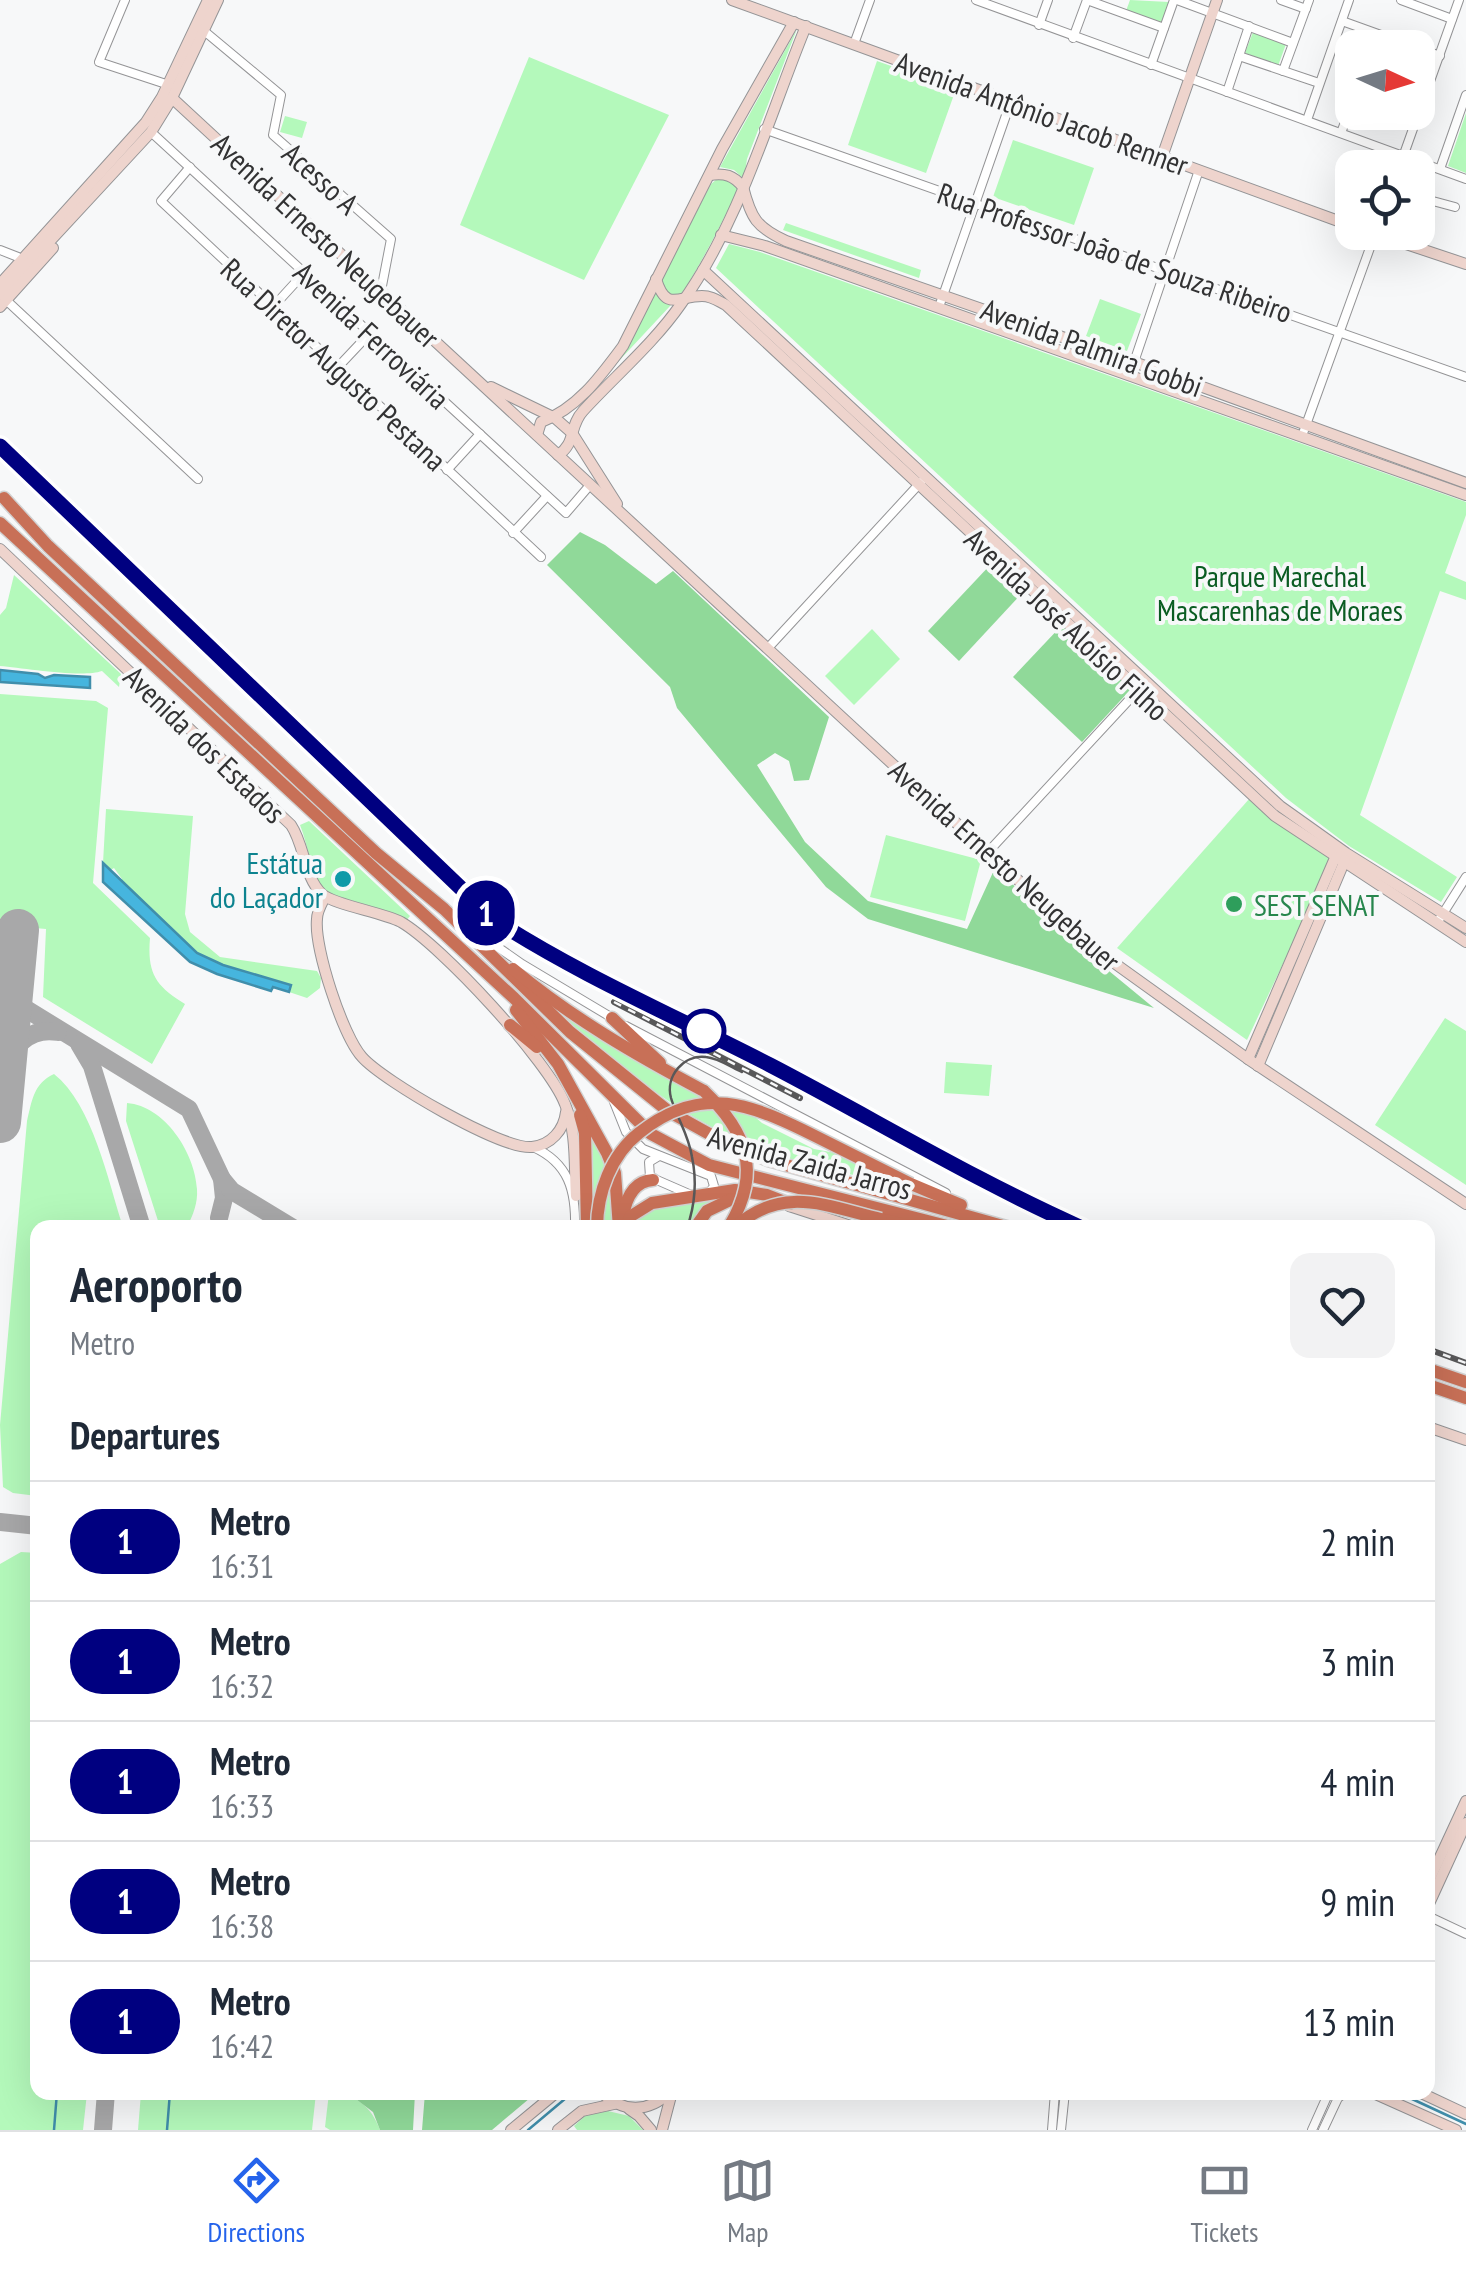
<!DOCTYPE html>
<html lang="en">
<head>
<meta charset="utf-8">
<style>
	:root { --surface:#fff; --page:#f2f2f3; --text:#1f2937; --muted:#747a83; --line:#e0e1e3; --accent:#2563eb }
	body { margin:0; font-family:"PT Sans Narrow",sans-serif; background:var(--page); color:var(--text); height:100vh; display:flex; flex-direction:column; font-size:38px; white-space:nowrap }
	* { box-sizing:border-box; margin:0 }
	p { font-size:32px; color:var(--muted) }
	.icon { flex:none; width:55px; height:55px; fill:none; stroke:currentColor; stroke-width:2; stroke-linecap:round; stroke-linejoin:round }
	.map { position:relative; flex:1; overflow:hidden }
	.side { position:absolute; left:30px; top:1220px; width:1405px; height:880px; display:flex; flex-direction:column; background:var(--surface); border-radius:20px; box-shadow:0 10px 40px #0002 }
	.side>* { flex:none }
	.badge { padding:0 20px; border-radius:32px; font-size:35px; line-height:65px }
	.needle { width:65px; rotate:94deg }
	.fabs { position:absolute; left:1335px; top:30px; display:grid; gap:20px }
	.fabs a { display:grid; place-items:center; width:100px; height:100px; border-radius:20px; background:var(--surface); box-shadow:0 10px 40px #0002; font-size:50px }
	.map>.badge { position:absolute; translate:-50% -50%; box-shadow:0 0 0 5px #fff }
	h2 { padding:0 40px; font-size:38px; line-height:90px }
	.round { display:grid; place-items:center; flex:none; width:105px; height:105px; border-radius:20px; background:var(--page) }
	.summary { display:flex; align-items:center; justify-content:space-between; height:170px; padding:0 40px }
	h1 { font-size:48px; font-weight:700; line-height:75px }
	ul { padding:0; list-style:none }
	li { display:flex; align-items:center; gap:30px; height:120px; padding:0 40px; border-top:2px solid var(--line) }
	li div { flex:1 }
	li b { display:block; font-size:38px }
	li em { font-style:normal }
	li .badge { min-width:110px; font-weight:700; text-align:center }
	.dock { display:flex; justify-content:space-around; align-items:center; height:140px; border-top:2px solid var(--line); background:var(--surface); font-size:28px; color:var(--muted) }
	.dock a { display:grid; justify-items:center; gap:5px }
	.dock .current { color:var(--accent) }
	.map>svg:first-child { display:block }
</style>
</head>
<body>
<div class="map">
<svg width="1466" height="2130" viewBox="0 0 1466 2130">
	<rect width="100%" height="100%" fill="#f7f8f9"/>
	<!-- green -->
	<g fill="#b4f9bb">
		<polygon points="1130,0 1169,2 1162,23 1126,11"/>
		<polygon points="797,29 747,159 744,179 734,170 720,167"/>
		<polygon points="1253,32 1286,44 1278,66 1245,53"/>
		<polygon points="529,57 669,115 584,280 460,225"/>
		<polygon points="877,61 956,89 926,173 848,145"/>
		<polygon points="1466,113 1466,173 1448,166"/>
		<polygon points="285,116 307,122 302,138 280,132"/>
		<polygon points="1013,140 1094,168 1074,225 993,197"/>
		<path d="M727,178L738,188C734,201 688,289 679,296L668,294L662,285L663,277L711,184L717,179Z"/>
		<polygon points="786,223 921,270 919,278 783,230"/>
		<polygon points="729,244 760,252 1466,502 1466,515 1445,573 1466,582 1466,600 1440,591 1360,815 1457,877 1441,902 1349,846 1286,798 716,268"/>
		<polygon points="656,292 671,305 616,364"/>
		<polygon points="1100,299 1141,314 1127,351 1086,336"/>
		<path d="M14,575L121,674L119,687L102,671C82,678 24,668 0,666V615L6,608Z"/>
		<polygon points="872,629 900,659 854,705 825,676"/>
		<path d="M0,694L96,701L108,708L93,883L150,938C147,974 156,986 185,1004L152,1064L43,997L46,929L0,925Z"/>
		<polygon points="1250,798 1332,860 1247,1040 1117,948"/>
		<path d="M106,809L193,816L185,914L190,932L220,957L317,971L321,978L320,988L307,998L289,992L291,986C260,977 221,969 194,951C167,932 143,904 119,881L122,879L114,868L109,871L103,863Z"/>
		<path d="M309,821L410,916L405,922L390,912L323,892C310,871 309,848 300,825Z"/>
		<polygon points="886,835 981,860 965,921 870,897"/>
		<path d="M548,1004L699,1093L747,1110L762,1123L814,1149L841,1154L909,1189C862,1176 812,1167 766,1151C681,1121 614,1062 548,1004Z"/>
		<polygon points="1445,1018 1466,1031 1466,1185 1375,1125"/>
		<polygon points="946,1062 992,1065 989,1096 944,1093"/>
		<path d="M54,1074C93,1105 108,1181 123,1227L38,1228L37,1496L13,1493L3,1487L0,1425L27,1121C32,1100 34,1083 54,1074Z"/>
		<path d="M127,1103C165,1106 195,1153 197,1189C198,1203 193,1215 187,1227H160L126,1121Z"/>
		<path d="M585,1123C611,1166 615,1178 615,1227H592Z"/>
		<polygon points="735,1194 692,1227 628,1228 649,1206"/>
		<polygon points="21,1552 38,1553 38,2092 87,2093 83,2130 0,2130 0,1564"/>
		<polygon points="141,2093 316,2093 312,2130 138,2130"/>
		<path d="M329,2093C355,2093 371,2106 380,2130H330L325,2127Z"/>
		<polygon points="608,2111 629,2116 643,2130 577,2130 574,2126 585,2116"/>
	</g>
	<!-- forest -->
	<g fill="#90d999">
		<polygon points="580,532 605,545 656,584 673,571 829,717 809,780 794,781 789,761 775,753 757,765 805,842 868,901 967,929 995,868 1086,952 1154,1008 868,919 826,887 677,708 670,687 547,565"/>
		<polygon points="992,563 1023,592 959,661 928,631"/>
		<polygon points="1063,624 1132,688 1082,742 1013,677"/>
		<polygon points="348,2093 415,2093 413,2130 380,2130 373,2112"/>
		<polygon points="425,2093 425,2092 536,2093 492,2130 422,2130"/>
	</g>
	<!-- water -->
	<g fill="#46b5de" stroke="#408eab" stroke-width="2.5">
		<polygon points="0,670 38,674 45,678 54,675 90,677 90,688 0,682"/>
		<polygon points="103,863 197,953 223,965 291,985 289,992 273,987 271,991 217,974 190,962 103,882"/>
	</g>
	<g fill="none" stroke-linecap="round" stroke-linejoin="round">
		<!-- stream -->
		<g stroke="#408eab" stroke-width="2.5">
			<polyline points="1397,2092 1466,2124"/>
			<polyline points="54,2130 57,2092"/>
			<polyline points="167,2130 170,2092"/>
			<polyline points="528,2130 566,2098"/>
		</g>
		<!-- taxiway -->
		<g stroke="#a8a8a9" stroke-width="18">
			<polyline points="0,993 189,1109 222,1179 224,1198 219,1218"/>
			<polyline points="79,1044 92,1066 142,1228"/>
			<path d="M5,1069C14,1044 30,1027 58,1032"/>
			<polyline points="222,1179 232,1191 293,1228"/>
			<polyline points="0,1522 38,1526"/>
			<polyline points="103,2130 106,2092"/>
		</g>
		<!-- runway -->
		<polyline stroke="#a8a8a9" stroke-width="42" points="0,1122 18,930"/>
		<!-- street casing -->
		<g stroke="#949496" stroke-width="10">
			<g id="street">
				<polyline points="125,0 99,62 169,85"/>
				<polyline points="976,0 1466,179"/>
				<polyline points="1087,0 1164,28"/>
				<polyline points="1177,0 1293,43"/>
				<polyline points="1281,0 1306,9"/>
				<polyline points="1401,0 1452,19"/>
				<polyline points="1342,21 1417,48"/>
				<polyline points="1039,25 1048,0"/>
				<polyline points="203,30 281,95 273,135 391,239 381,291"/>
				<polyline points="1073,38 1087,0"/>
				<polyline points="854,44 870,0"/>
				<polyline points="1418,48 1440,56"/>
				<polyline points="1239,56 1319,83"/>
				<polyline points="1151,65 1174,0"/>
				<polyline points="1283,71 1309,0"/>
				<polyline points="1227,92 1249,26"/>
				<polyline points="1401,112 1417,119"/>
				<polyline points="1307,120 1349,0"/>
				<polyline points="764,129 1466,377"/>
				<polyline points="151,132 566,513 590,485"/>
				<polyline points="1341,133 1352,103"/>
				<polyline points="190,167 161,201 541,557"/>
				<polyline points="1399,168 1459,0"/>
				<polyline points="1440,169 1466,95"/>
				<polyline points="1418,231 1429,200 1455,207"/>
				<polyline points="0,250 18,257"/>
				<polyline points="6,300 198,479"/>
				<polyline points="273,307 304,273"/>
				<polyline points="939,307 1011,101"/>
				<polyline points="337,368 370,333"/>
				<polyline points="1130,374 1199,170"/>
				<polyline points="1302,436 1375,234"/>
				<polyline points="447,470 480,434"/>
				<polyline points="513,533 547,496"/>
				<polyline points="768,648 921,482"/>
				<polyline points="988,852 1141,687"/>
				<polyline points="1437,923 1466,877"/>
				<polyline points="469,927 522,964 614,1019"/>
				<polyline points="626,1026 946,1193"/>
				<polyline points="614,1102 626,1132 643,1149 711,1176 714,1186 708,1195"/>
				<path d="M533,1147C569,1163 576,1191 575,1228"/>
				<polyline points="659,1156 649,1162 650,1177 689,1194"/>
				<polyline points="1428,1916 1466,1934"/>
				<polyline points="1052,2130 1055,2092"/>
				<polyline points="1061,2130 1065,2092"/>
				<polyline points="1312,2130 1329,2092"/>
				<polyline points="1323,2130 1338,2098 1346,2092"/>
			</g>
		</g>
		<!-- secondary casing -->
		<g stroke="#949496" stroke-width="12">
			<g id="secondary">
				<polyline points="732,0 1352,226"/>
				<polyline points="172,98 1085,942 1248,1059 1466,1204"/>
				<polyline points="1162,157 1217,0"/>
				<path d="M710,175C725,173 733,175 743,187"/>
				<path d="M743,187C751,218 756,227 786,241L1134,362L1466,483"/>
				<polyline points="1370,232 1466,264"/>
				<polyline points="721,235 765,246 1466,495"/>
				<polyline points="703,270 1280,806 1346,853 1466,928"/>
				<path d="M656,279C666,312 678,296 702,296C712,296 718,301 726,305L1275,816L1466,942"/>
				<polyline points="0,284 146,122 162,97 208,0"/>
				<polyline points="0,295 151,132 172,98 218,0"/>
				<polyline points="0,307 53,248"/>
				<polyline points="491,387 555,418 572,433 617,504"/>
				<path d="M537,435L541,422C577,409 600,377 623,346L722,149L794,22"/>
				<path d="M558,455C576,444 569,426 583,411C615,376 654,343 681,304C740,222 768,119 806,26"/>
				<path d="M0,549L291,825C305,846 304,877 322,894C334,905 382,912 401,922C441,945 549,1062 565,1104C577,1133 574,1166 576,1196"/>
				<path d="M325,897C321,905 317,911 317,919C314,948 343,1036 362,1057C383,1081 502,1150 532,1147C551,1145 564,1130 566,1112"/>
				<polyline points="1248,1059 1335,858 1341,856"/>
				<polyline points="1258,1066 1345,860"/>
				<polyline points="789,1206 857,1228"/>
				<polyline points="1428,1427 1466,1440"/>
				<polyline points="1428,1883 1466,1801"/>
				<polyline points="1428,1906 1466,1823"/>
				<path d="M601,2092C622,2113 649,2113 670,2092"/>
				<polyline points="1371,2092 1456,2130"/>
				<polyline points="1419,2092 1466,2114"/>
				<polyline points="629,2109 639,2116 651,2130"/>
				<polyline points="511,2130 557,2092"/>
				<polyline points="558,2130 582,2111 614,2104"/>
				<polyline points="662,2130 672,2092"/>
			</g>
		</g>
		<!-- highway casing -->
		<g stroke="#d2d2d2" stroke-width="15">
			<g id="highway">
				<polyline points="4,498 48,546 376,853 444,909 570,1032 668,1111 713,1136 768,1160 1010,1228"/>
				<polyline points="0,523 514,998 651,1134 709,1165 955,1228"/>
				<path d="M513,969C572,1018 636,1055 704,1091"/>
				<polyline points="516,1010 558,1064 607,1153 615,1173 619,1228"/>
				<polyline points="612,1018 660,1063"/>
				<polyline points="510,1025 537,1047"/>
				<polyline points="580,1115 585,1133 587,1228"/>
				<polyline points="911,1184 961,1205"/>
				<path d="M623,1216C626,1199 633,1181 653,1180"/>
				<polyline points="881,1219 918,1228"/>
				<polyline points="625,1228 631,1216 652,1203 735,1190 767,1195 790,1204"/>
				<polyline points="695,1228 707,1211 736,1197"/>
				<polyline points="1428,1369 1466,1382"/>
				<polyline points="1428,1385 1466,1398"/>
			</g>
		</g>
		<!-- street -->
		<use href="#street" stroke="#fff" stroke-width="8"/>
		<!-- secondary -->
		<use href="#secondary" stroke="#eed4cd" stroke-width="10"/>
		<!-- highway -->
		<use href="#highway" stroke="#c87057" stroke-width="12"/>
		<!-- tram -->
		<path stroke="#585859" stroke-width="2.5" d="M687,1228C695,1205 697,1181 692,1157C689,1136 677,1118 671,1098C665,1076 684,1054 706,1057C718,1058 731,1067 742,1072"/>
		<!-- rail casing -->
		<g stroke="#585859" stroke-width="6">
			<g id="rail">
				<polyline points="0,446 493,919 554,958 670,1012 942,1161 1082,1228"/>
				<polyline points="614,1002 800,1098"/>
				<polyline points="1428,1349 1466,1363"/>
			</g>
		</g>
		<!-- rail -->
		<use href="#rail" stroke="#f7f8f9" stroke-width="2.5" stroke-dasharray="8" stroke-linecap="butt"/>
		<!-- highway-bridge casing -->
		<g stroke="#d2d2d2" stroke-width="15" stroke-linecap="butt">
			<g id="highway-bridge">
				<path d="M704,1091C746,1131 762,1171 730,1225"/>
				<path d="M597,1228C597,1193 611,1155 639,1133C702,1083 751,1104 815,1136C847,1152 879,1168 911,1184"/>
				<path d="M734,1228C782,1184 826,1206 881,1219"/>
			</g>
		</g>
		<!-- highway-bridge -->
		<use href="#highway-bridge" stroke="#c87057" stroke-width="12"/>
	</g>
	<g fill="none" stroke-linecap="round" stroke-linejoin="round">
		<!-- line casing -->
		<g stroke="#fff" stroke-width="22">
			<path id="line" d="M0,446L493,919C581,976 677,1017 770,1065C874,1119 974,1180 1082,1228"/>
		</g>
		<!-- line -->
		<use href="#line" stroke="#000080" stroke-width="15"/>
	</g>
	<!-- markers -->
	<circle fill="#0f9aa8" stroke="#f7f8f9" stroke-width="4" cx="343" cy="879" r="10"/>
	<circle fill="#2e9e5b" stroke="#f7f8f9" stroke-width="4" cx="1234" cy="904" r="10"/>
	<circle fill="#fff" stroke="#000080" stroke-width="5" cx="704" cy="1031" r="20"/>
	<g text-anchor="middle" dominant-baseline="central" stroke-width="8" stroke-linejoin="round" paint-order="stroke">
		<!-- street labels -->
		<g font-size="30" fill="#323233" stroke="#f7f8f9">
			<text transform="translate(1042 113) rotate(20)">Avenida Antônio Jacob Renner</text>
			<text transform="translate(321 178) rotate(42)">Acesso A</text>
			<text transform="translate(326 240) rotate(43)">Avenida Ernesto Neugebauer</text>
			<text transform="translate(1115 252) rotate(19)">Rua Professor João de Souza Ribeiro</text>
			<text transform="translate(372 335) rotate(43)">Avenida Ferroviária</text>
			<text transform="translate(1092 347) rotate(20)">Avenida Palmira Gobbi</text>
			<text transform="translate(334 364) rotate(43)">Rua Diretor Augusto Pestana</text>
			<text transform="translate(1067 624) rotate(43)">Avenida José Aloísio Filho</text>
			<text transform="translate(205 744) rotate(44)">Avenida dos Estados</text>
			<text transform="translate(1005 865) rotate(42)">Avenida Ernesto Neugebauer</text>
			<text transform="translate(810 1162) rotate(15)">Avenida Zaida Jarros</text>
		</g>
		<!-- park labels -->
		<g font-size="30" fill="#0a5c22" stroke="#f7f8f9">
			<text x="1280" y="575">Parque Marechal<tspan x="1280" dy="34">Mascarenhas de Moraes</tspan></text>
		</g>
		<!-- culture labels -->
		<g font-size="30" fill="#0d838f" stroke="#f7f8f9" text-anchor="end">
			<text x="323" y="862">Estátua<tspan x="323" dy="34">do Laçador</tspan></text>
		</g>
		<!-- leisure labels -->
		<g font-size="30" fill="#27864d" stroke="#f7f8f9" text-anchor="start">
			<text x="1254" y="904">SEST SENAT</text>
		</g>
	</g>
</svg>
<div class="fabs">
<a><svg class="needle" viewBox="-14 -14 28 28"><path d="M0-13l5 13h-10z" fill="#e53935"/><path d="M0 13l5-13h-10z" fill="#747a83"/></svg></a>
<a><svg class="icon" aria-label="locate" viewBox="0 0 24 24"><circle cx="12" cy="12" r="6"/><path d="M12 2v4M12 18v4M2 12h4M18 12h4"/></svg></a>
</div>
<b class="badge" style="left:486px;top:913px;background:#000080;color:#fff">1</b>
<section class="side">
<div class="summary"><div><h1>Aeroporto</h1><p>Metro</p></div><a class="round"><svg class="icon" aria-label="heart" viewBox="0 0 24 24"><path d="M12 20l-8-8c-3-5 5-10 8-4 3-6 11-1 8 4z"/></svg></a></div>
<h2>Departures</h2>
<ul>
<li><span class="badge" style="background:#000080;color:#fff">1</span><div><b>Metro</b><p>16:31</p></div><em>2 min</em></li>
<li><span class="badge" style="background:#000080;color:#fff">1</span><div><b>Metro</b><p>16:32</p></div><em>3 min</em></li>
<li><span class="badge" style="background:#000080;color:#fff">1</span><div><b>Metro</b><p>16:33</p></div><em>4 min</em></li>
<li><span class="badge" style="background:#000080;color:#fff">1</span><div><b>Metro</b><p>16:38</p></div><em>9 min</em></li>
<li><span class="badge" style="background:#000080;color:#fff">1</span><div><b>Metro</b><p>16:42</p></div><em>13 min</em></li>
</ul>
</section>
</div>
<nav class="dock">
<a class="current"><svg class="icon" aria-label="directions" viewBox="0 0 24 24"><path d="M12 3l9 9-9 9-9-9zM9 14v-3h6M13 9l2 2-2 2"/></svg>Directions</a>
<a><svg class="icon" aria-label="map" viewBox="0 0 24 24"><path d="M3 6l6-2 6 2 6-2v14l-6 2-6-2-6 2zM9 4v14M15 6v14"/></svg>Map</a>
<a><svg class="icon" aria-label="tickets" viewBox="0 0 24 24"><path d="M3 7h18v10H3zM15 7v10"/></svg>Tickets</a>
</nav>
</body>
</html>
